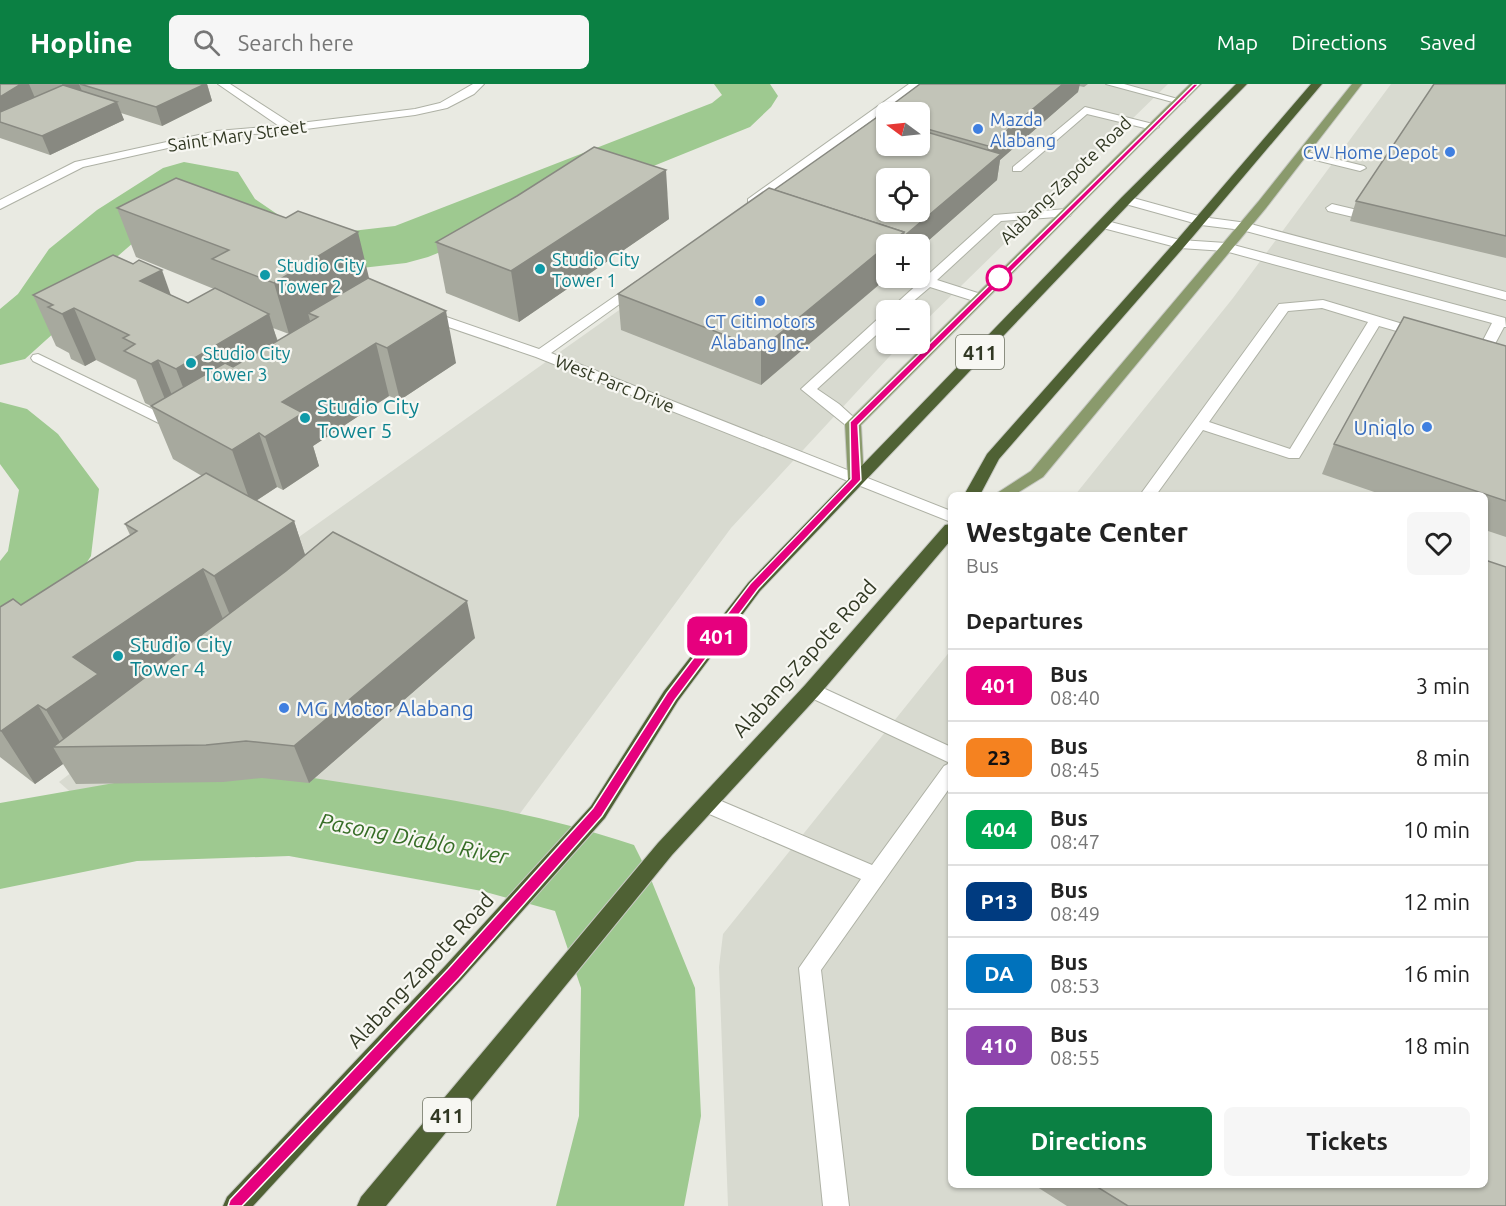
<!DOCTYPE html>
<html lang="en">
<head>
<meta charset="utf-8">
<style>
	:root { --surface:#fff; --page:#f6f6f6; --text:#222; --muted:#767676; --line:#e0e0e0; --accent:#0b8043 }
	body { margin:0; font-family:Ubuntu,sans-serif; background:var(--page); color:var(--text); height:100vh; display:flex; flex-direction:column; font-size:22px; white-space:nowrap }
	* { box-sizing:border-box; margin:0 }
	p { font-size:20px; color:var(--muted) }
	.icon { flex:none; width:33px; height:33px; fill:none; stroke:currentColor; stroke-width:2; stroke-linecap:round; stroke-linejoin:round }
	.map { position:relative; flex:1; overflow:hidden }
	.panel { position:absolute; left:948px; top:408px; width:540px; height:696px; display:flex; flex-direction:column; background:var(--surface); border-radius:9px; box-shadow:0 2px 4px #0004 }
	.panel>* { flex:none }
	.badge { padding:0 12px; border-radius:9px; font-size:21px; line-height:39px }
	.needle { width:39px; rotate:285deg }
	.tools { position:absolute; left:876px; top:18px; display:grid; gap:12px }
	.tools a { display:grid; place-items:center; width:54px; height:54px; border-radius:9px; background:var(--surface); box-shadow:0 2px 4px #0004; font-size:30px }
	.map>.badge { position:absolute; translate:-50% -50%; box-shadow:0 0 0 3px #fff }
	h2 { padding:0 18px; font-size:22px; line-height:54px }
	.round { display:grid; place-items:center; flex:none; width:63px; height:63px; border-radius:9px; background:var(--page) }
	.summary { display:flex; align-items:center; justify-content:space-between; height:102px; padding:0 18px }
	h1 { font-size:28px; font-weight:700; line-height:45px }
	.action { display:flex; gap:12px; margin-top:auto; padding:12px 18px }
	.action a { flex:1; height:69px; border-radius:9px; background:var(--accent); color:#fff; font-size:24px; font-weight:700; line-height:69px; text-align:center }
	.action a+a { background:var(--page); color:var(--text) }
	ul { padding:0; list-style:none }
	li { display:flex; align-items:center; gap:18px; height:72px; padding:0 18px; border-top:2px solid var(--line) }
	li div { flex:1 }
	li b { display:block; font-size:22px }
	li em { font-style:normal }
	li .badge { min-width:66px; font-weight:700; text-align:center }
	header { display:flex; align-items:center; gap:36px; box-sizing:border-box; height:84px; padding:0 30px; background:var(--accent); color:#fff }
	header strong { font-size:28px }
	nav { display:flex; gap:33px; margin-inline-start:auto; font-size:21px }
	.search { width:420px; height:54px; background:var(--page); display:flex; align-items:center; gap:15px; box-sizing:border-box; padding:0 21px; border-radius:9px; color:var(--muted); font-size:22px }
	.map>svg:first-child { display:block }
</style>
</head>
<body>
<header>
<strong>Hopline</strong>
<div class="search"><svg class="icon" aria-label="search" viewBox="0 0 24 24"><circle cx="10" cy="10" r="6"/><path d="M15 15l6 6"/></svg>Search here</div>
<nav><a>Map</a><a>Directions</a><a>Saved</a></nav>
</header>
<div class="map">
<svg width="1506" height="1122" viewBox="0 0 1506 1122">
	<rect width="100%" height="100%" fill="#e9eae2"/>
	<!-- built -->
	<g fill="#d8dad0" fill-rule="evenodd">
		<path d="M938,0H1168L920,242V226H886V260H901L731,444L510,743L358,708L257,701L84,720L59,698L324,494L282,465L886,37V62H920V28ZM886,94H920V128H886ZM886,160H920V194H886Z"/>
		<polygon points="1391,0 1506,0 1506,1122 728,1122 719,883 723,850 951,566 951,1101 1485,1101 1485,411 1075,411 1233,214"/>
	</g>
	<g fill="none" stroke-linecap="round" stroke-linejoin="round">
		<!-- river -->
		<g fill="#9ec990" fill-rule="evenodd">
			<polygon points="714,0 770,0 778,12 771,23 750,43 428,173 406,179 326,188 304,182 252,169 210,139 195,115 141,152 96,191 66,238 25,275 0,281 0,225 18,210 49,165 97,126 163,84 184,78 238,88 255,115 296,143 326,150 395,142 712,19 722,11"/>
			<polygon points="0,318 27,325 58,350 99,405 91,472 39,551 31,557 0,566 0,477 8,467 19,406 0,380"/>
			<path d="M289,690C405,709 523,723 634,761L650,793L695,904L701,1032L684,1122H556L579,1032L581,904L555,827L482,807L289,772L137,777L0,805V719L137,695Z"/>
		</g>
		<!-- minor casing -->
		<g stroke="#aeb1a5" stroke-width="2">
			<g id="minor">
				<polygon points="218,0 230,0 292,40 415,25 440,19 473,0 484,0 474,10 447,24 415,31 290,47 217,53 83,83 0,125 0,116 75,78 217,47 279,42"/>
				<polygon points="909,0 921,0 756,121 748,121 748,115"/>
				<polygon points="1106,0 1124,0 1185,17 1180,20"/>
				<polygon points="1085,23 1157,41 1159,43 1153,46 1087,30 1021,87 1013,87 1013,83"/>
				<polygon points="1303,67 1364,82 1366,84 1360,87 1299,72 1299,68"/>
				<polygon points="1126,112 1202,133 1247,139 1506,208 1506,216 1242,146 1201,141 1122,119 1120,116"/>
				<polygon points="1332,120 1374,130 1376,133 1370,137 1328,127 1326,124"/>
				<polygon points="1066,125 1072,129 1070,132 1001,137 937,196 984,211 986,214 984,217 974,217 930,203 903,226 889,226 994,131"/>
				<polygon points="1103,136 1180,156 1226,159 1505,234 1506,243 1504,243 1489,271 1479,271 1477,268 1492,239 1225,167 1180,164 1099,143 1097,140"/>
				<polygon points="637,197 642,198 644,201 642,204 551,269 951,427 951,438 536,273 422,234 420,231 422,228 432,228 539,265"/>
				<path d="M1323,216L1426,247L1428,250L1421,254L1379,242L1299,374H1289L1203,346L1156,411H1140L1279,220ZM1322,224L1368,238L1290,365L1209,338L1288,227Z"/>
				<polygon points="886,231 886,242 817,305 839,320 861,340 853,345 848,343 801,305 881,232"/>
				<polygon points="38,270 181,339 184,342 181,345 171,345 33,277 31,274 33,271"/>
				<polygon points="812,599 951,663 951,702 821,886 849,1122 823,1122 799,884 861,795 700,726 697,720 700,714 707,712 714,714 872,781 944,682 950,679 805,611 803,606 805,601"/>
			</g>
		</g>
		<!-- major casing -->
		<g stroke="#c6c8c2" stroke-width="2">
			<g id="major">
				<polygon points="1190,0 1201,0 861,341 864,396 856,401 850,400 848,396 845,340 848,337"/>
				<polygon points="1352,0 1362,0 1266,124 1043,393 1014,411 994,411 1031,387 1258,118"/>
			</g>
		</g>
		<!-- highway casing -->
		<g stroke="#c6c8c2" stroke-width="2">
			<g id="highway">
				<polygon points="1236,0 1247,0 1130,119 760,507 678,617 605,734 461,896 253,1122 223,1122 227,1113 445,882 591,722 664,607 748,499 1122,113"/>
				<polygon points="1311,0 1322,0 1184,163 999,375 980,411 964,411 987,370 1176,157"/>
				<polygon points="951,440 951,456 819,611 672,771 386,1122 357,1122 361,1113 658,759 805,601 945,441"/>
			</g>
		</g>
		<!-- minor -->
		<use href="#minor" fill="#fff" fill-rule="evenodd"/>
		<!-- major -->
		<use href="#major" fill="#8a9a6c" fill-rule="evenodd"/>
		<!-- highway -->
		<use href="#highway" fill="#4f6134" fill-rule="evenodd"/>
	</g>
	<!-- wall -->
	<g fill="#a7a99e" fill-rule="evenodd">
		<polygon points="0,0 207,0 212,17 162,42 121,29 124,36 50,71 0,54"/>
		<path d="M920,0H1088L1084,3L1079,2L1078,8L1000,76L997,96L920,164V160L761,301L621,246L618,210L774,106L877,34V32ZM886,28H920V62H886Z"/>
		<polygon points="1506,0 1506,174 1350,137 1356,117"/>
		<path d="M117,124L369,194L456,279L400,316L389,312L313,362L319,382L283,406L277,403L256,417L294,437L305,471L475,554L309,699L262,694L223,698L76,700L63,680L35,700L0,673V523L21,521L130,451L125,440L202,392L173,375L151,322L145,319L136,296L96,276L85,282L71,275L69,269L56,262L33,211H171L188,219L214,205L136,173ZM310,237V238L278,257L273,244L289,250Z"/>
		<polygon points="669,135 519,238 446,209 436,158"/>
		<polygon points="1506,262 1506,453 1485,446 1485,411 1383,411 1322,390 1334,360"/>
		<polygon points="1034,1101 1485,1101 1506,1122 1067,1122"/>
	</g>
	<!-- shaded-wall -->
	<g fill="#888981">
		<polygon points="21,0 29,0 35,14 0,36 0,13"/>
		<polygon points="62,0 79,0 82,7 68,16"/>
		<polygon points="205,0 207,0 212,17 162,42 156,23"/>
		<polygon points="1063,0 1080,0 1078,8 1000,76 997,96 920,164 920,160 888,160 985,83 988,62"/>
		<polygon points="117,18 124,36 50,71 42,52"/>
		<polygon points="666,86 669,135 519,238 511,187"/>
		<polygon points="358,148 370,198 308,229 310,237 289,250 274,199"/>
		<polygon points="886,162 887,194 761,301 761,265"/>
		<polygon points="162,186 180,237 140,197"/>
		<polygon points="74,224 96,276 85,282 62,230"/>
		<polygon points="446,227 456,279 400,316 387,264"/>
		<polygon points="269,230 285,282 196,337 176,285"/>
		<polygon points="376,259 389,312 313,362 319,382 283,406 265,353 282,318"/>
		<polygon points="158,276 179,329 172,333 151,280"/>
		<polygon points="259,349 277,403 251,420 232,366"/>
		<polygon points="294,437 312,492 236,546 214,492"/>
		<polygon points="203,485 225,540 68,663 46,626 73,573"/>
		<polygon points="467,517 475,554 309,699 294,662"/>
		<polygon points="38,621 63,663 53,663 63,680 35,700 1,647"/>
	</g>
	<!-- building -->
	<g fill="#c2c4b8" stroke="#888981" stroke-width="1.5" fill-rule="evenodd">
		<polygon points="0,0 21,0 0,13"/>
		<polygon points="80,0 205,0 156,23"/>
		<polygon points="920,0 1063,0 988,62 920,43 920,28 886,28 886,34 877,32"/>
		<polygon points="1434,0 1506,0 1506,152 1356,117"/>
		<polygon points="63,1 117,18 42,52 0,38 0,28"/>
		<path d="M876,34L886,37V62H920V46L1001,70L903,153L904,148L774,106ZM886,94H920V128H886Z"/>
		<polygon points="594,63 666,86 511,187 436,158 517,112"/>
		<polygon points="176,94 286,134 298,127 358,148 274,199 212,175 229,166 117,124"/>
		<polygon points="769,104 904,148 888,160 886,160 886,162 761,265 618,210"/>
		<polygon points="113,171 133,180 139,176 162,186 140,197 188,219 215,204 269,230 176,285 158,276 151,280 124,267 135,260 123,254 129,251 74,224 62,230 48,223 53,221 33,211"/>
		<polygon points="368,194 446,227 387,264 376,259 282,318 303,329 265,353 259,349 232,366 151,322 225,279 233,283 318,233 308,229"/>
		<polygon points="1404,233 1506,262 1506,417 1334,360"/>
		<polygon points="206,389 294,437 214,492 203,485 73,573 98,590 46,626 38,621 1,647 0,646 0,523 13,515 21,521 137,447 125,440"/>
		<polygon points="333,448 467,517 294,662 246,657 206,661 53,663 286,487"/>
		<polygon points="1485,476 1506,483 1506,1122 1128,1122 1094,1101 1485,1101"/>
	</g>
	<!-- line -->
	<polygon fill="#e6007e" stroke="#fff" stroke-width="1.5" points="1194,0 1199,0 858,341 861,396 758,505 675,616 602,732 459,894 242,1122 228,1122 230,1116 448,885 593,724 667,609 750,500 851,395 850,338"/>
	<!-- markers -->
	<g fill="#3f7fe0" stroke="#f7f7f2" stroke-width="2">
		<circle cx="978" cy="45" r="6"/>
		<circle cx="1450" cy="68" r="6"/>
		<circle cx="760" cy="217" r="6"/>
		<circle cx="1427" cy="343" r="6"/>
		<circle cx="284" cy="624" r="6"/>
	</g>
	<g fill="#0f9aa8" stroke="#f7f7f2" stroke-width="2">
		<circle cx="540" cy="185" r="6"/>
		<circle cx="265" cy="191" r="6"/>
		<circle cx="191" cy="279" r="6"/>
		<circle cx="305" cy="334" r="6"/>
		<circle cx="118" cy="572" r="6"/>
	</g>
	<circle fill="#fff" stroke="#e6007e" stroke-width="3" cx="999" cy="194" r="12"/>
	<g text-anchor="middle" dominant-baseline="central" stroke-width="4.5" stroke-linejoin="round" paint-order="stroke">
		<!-- far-shop labels -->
		<g font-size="18" fill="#366cbe" stroke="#f7f7f2" text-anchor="start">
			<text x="990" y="35">Mazda<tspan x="990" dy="21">Alabang</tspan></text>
			<text x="1438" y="68" text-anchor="end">CW Home Depot</text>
			<text x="760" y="237" text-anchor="middle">CT Citimotors<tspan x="760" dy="21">Alabang Inc.</tspan></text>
		</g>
		<!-- far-street labels -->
		<g font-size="18" fill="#323924" stroke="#f7f7f2">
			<text transform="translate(237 51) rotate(-8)">Saint Mary Street</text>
			<text transform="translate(1065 96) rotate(-44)">Alabang-Zapote Road</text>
			<text transform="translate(615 299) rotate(22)">West Parc Drive</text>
		</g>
		<!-- far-culture labels -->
		<g font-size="18" fill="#0d838f" stroke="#f7f7f2" text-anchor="start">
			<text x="552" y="175">Studio City<tspan x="552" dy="21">Tower 1</tspan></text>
			<text x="277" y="181">Studio City<tspan x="277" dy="21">Tower 2</tspan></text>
			<text x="203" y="269">Studio City<tspan x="203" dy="21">Tower 3</tspan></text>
		</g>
		<!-- shield labels -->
		<g fill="#f7f7f2" stroke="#6d7262" stroke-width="1.5">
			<rect x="956" y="251" width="48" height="34" rx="4.5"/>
			<rect x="423" y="1014" width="48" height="34" rx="4.5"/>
		</g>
		<g font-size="20" font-weight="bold" fill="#323924">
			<text x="980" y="268">411</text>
			<text x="447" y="1031">411</text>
		</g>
		<!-- culture labels -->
		<g font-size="21" fill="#0d838f" stroke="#f7f7f2" text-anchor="start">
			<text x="317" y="322">Studio City<tspan x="317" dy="24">Tower 5</tspan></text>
			<text x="130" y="560">Studio City<tspan x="130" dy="24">Tower 4</tspan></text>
		</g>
		<!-- shop labels -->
		<g font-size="21" fill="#366cbe" stroke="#f7f7f2" text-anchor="end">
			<text x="1415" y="343">Uniqlo</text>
			<text x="296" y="624" text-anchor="start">MG Motor Alabang</text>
		</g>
		<!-- street labels -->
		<g font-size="21" fill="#323924" stroke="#f7f7f2">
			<text transform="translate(804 574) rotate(-48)">Alabang-Zapote Road</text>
			<text transform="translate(420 886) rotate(-47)">Alabang-Zapote Road</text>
		</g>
		<!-- water labels -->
		<g font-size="22" font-style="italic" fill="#366d26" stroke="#f7f7f2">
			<text transform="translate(414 754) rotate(11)">Pasong Diablo River</text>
		</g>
	</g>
</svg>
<div class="tools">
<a><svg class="needle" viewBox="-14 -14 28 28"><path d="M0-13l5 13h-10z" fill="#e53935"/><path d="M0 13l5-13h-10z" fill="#767676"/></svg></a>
<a><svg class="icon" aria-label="locate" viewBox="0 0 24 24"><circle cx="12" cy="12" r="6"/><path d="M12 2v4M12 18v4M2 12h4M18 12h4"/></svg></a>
<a>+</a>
<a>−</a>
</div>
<b class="badge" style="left:717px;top:552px;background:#e6007e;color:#fff">401</b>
<section class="panel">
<div class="summary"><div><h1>Westgate Center</h1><p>Bus</p></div><a class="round"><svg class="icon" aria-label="heart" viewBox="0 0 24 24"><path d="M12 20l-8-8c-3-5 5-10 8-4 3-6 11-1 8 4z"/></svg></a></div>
<h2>Departures</h2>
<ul>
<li><span class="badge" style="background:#e6007e;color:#fff">401</span><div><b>Bus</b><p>08:40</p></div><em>3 min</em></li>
<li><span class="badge" style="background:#f58220;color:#111">23</span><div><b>Bus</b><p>08:45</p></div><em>8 min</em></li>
<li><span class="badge" style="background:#00a651;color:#fff">404</span><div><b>Bus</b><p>08:47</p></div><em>10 min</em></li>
<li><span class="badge" style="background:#003b80;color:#fff">P13</span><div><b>Bus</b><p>08:49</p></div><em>12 min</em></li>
<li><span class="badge" style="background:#0072bc;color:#fff">DA</span><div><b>Bus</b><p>08:53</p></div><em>16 min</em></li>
<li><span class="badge" style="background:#8e44ad;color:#fff">410</span><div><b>Bus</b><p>08:55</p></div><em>18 min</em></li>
</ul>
<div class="action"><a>Directions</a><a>Tickets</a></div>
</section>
</div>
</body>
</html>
